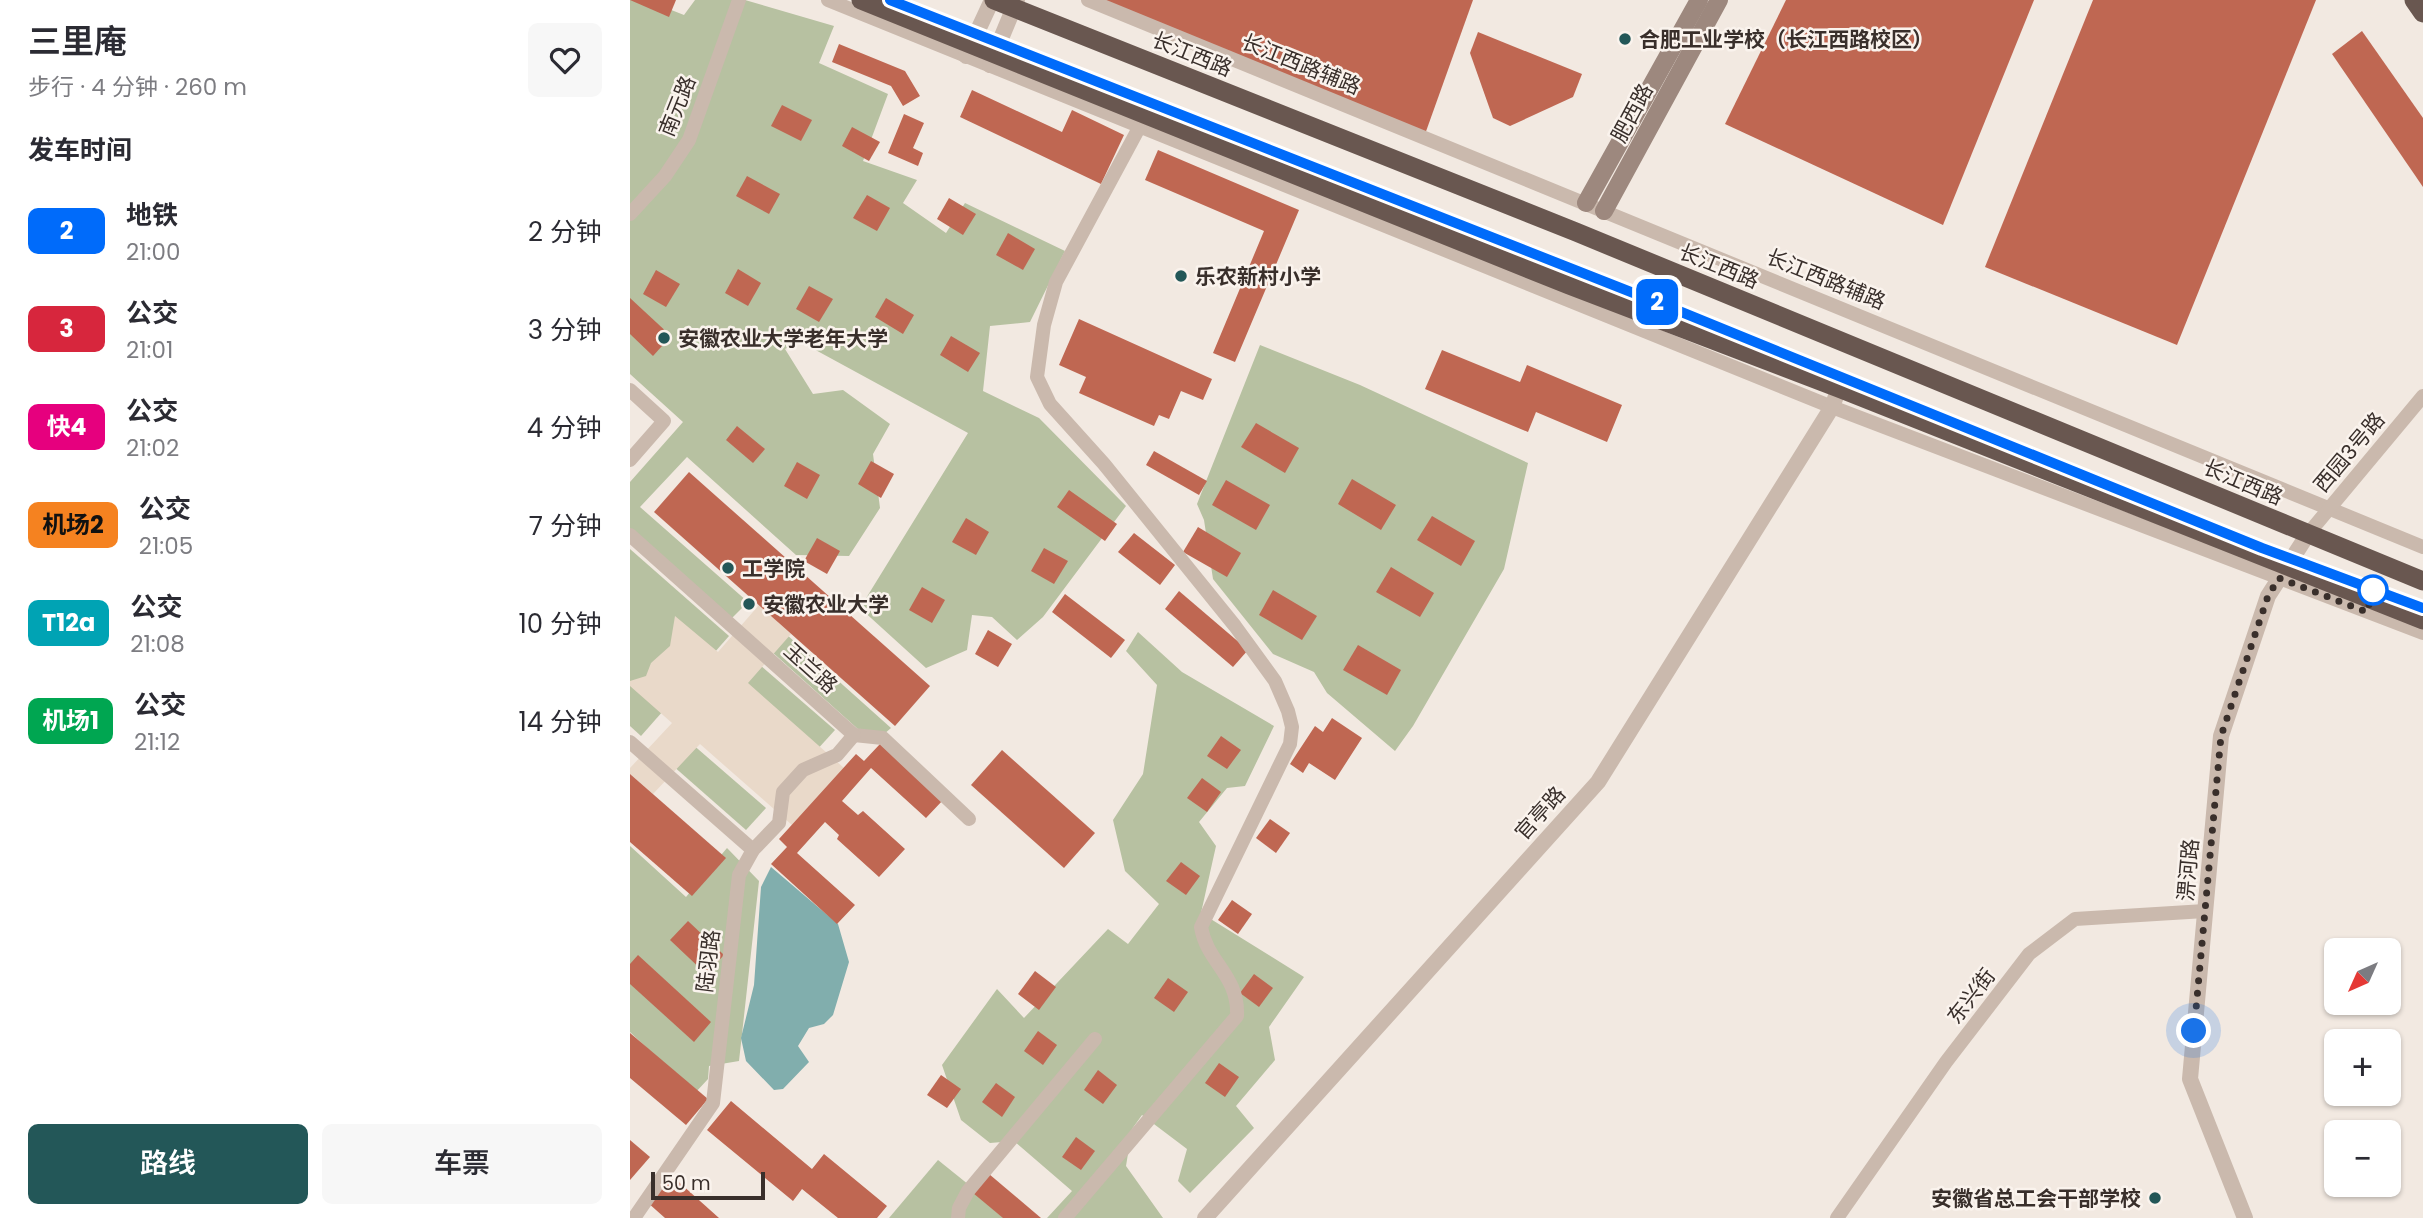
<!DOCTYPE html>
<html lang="zh">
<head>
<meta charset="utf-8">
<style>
	:root { --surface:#fff; --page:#f7f7f7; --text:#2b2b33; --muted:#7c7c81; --accent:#235758 }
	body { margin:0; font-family:Poppins,"Noto Sans SC",sans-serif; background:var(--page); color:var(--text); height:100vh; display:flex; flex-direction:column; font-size:26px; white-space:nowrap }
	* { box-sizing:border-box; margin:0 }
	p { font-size:23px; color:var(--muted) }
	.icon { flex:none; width:38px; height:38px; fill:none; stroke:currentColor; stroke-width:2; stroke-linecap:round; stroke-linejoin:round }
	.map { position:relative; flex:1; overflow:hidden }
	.panel { display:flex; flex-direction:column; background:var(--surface); width:630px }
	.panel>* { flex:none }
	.badge { padding:0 14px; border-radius:10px; font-size:24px; line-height:46px }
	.needle { width:46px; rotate:225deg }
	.fabs { position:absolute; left:1694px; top:938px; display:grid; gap:14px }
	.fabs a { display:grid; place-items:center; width:77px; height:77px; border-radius:10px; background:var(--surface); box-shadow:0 2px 5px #0004; font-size:35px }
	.scale { position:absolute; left:21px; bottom:18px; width:114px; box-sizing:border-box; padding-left:7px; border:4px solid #392f2b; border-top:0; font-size:19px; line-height:24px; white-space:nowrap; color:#392f2b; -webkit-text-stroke:5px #faf3ed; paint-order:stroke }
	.you { position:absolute; width:35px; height:35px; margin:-18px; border:5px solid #fff; border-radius:50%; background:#1a73e8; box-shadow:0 0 0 10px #1a73e833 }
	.map>.badge { position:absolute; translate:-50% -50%; box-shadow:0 0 0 4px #fff }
	h2 { padding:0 28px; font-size:26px; line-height:63px }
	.round { display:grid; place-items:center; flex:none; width:74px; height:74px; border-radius:10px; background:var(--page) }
	.summary { display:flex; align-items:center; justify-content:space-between; height:119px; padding:0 28px }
	h1 { font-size:33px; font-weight:600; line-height:52px }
	.action { display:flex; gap:14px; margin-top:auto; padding:14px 28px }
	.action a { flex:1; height:80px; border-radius:10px; background:var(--accent); color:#fff; font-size:28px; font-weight:600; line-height:80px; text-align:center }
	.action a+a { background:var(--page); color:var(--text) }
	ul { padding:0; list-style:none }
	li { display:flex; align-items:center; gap:21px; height:98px; padding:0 28px }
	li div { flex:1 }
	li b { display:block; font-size:26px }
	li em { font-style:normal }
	li .badge { min-width:77px; font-weight:700; text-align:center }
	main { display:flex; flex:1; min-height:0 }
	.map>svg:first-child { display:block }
</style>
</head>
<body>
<main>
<section class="panel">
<div class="summary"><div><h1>三里庵</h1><p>步行 · 4 分钟 · 260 m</p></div><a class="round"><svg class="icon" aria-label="heart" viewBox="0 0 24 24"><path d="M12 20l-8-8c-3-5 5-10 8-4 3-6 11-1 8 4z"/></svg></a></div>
<h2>发车时间</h2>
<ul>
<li><span class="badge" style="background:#006bfa;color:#fff">2</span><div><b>地铁</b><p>21:00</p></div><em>2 分钟</em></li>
<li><span class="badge" style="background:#d7263d;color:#fff">3</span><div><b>公交</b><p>21:01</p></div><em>3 分钟</em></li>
<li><span class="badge" style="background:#e6007e;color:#fff">快4</span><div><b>公交</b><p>21:02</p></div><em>4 分钟</em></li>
<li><span class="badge" style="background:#f58220;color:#111">机场2</span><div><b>公交</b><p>21:05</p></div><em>7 分钟</em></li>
<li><span class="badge" style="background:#00a3b4;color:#fff">T12a</span><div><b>公交</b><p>21:08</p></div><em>10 分钟</em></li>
<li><span class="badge" style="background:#00a651;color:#fff">机场1</span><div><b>公交</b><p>21:12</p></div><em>14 分钟</em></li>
</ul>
<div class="action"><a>路线</a><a>车票</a></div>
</section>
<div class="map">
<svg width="1793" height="1218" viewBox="0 0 1793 1218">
	<rect width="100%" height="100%" fill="#f2e9e1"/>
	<!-- green -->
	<g fill="#b7c1a1">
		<polygon points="0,0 16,0 54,15 65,0 115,0 204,26 189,63 258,94 233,161 287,180 273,203 316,233 335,203 435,251 400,322 360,326 353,391 409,418 496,506 413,617 387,640 362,617 342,615 337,650 296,668 230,608 338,433 169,341 155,349 183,394 213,390 260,424 243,454 250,508 219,556 166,555 57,457 10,507 118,602 101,619 0,529 0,482 53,422 0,374"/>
		<polygon points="630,345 730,385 898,463 874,569 783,726 765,751 697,693 684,672 643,654 583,579 574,520 567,504"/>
		<polygon points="0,549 99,636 11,736 0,726"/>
		<polygon points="508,632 552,672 644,726 615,786 597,788 569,822 586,846 571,913 674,977 639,1027 645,1060 606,1106 624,1128 560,1193 548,1181 557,1149 512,1115 502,1129 496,1166 533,1218 417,1218 442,1191 384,1141 360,1143 331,1120 312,1065 367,989 394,1018 478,929 498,944 529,904 495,871 483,820 513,774 527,685 496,651"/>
		<polygon points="156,634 261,728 254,734 229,730 141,651"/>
		<polygon points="130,665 205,730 185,752 111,687"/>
		<polygon points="61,743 136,808 116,830 42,765"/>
		<polygon points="0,846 56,897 97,848 129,881 109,1061 79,1066 78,1079 65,1093 0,1032"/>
		<polygon points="308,1160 380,1218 259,1218"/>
	</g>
	<!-- plaza -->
	<polygon fill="#e9d9c9" points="129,605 161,634 118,683 214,768 162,825 70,744 23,794 0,774 0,768 42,723 0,686 0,681 16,676 21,663 40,646 45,616 88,652"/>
	<!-- water -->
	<polygon fill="#81aead" points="141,867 208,924 219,962 203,1015 194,1024 179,1028 168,1046 179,1062 153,1089 144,1090 116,1061 111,1038 124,985 131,887"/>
	<!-- building -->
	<g fill="#bf6752">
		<polygon points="0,0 46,0 39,17"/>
		<polygon points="455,0 843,0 794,137"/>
		<polygon points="1156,0 1404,0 1313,225 1095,124"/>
		<polygon points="1463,0 1686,0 1547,345 1355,267"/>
		<polygon points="1732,31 1793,118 1793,187 1702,54"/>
		<polygon points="848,32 952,74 943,97 880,126 863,118 840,53"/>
		<polygon points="209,44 275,71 290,96 273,106 261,86 202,62"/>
		<polygon points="342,90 432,132 442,110 494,135 471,184 330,117"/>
		<polygon points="152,105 182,120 171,141 141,126"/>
		<polygon points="274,114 294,123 283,148 293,153 288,166 258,153"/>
		<polygon points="222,127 250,142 239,161 212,146"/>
		<polygon points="528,150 669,210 605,362 583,353 634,231 515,180"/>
		<polygon points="117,176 150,194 139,214 106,196"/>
		<polygon points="237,195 260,208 247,231 223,218"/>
		<polygon points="319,198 346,214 333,235 307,219"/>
		<polygon points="378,233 405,249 393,270 366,255"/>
		<polygon points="108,269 131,283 118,306 95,293"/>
		<polygon points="26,270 50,284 36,307 13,294"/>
		<polygon points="179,286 203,299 189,322 166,309"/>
		<polygon points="0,298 41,336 23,356 0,334"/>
		<polygon points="256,298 284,315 273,334 245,317"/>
		<polygon points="449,319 582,379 573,400 551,391 539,419 529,415 524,426 449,393 456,377 429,365"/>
		<polygon points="321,336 350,353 338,372 310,355"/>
		<polygon points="812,350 890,382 897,365 992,405 977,442 906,412 898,432 795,389"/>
		<polygon points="626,423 669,448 655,473 611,447"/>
		<polygon points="107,426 135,449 123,463 96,440"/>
		<polygon points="524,451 577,481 569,495 516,465"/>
		<polygon points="241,461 264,474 251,498 228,484"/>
		<polygon points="167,462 190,475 177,499 154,486"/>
		<polygon points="59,472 300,686 265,726 24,512"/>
		<polygon points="722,479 766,505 751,530 708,504"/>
		<polygon points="596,480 640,505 626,530 582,505"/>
		<polygon points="439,490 487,524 475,541 427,507"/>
		<polygon points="802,516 845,541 831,566 787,540"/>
		<polygon points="336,518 359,532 346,555 322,542"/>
		<polygon points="568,527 611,553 597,577 553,552"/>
		<polygon points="504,533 545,565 530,585 488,552"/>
		<polygon points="187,538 210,551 197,574 174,561"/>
		<polygon points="414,548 438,561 424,584 401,571"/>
		<polygon points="761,567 804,593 790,617 746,592"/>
		<polygon points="292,587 315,600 302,623 279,610"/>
		<polygon points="643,590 687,616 672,640 629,615"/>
		<polygon points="549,591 618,650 603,667 535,609"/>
		<polygon points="435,594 495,640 481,658 422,612"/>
		<polygon points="358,630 382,644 368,667 345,654"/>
		<polygon points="728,645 771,670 757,695 713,670"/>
		<polygon points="702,718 732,738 705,780 679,763 673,773 660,764 685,726 693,732"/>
		<polygon points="591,736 611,750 597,769 577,756"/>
		<polygon points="250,744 313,800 296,818 241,768 212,801 228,815 233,811 275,849 249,877 207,839 209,835 195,822 167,853 225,905 207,924 141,864 157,847 149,839 226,754 234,761"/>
		<polygon points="372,750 465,833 434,868 341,785"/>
		<polygon points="0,774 96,858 62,896 0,842"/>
		<polygon points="572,778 591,792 577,812 557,798"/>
		<polygon points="640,819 660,833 646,853 626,838"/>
		<polygon points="551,862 570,876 556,895 536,881"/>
		<polygon points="602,900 622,914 608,934 588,920"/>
		<polygon points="58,921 94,955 76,974 40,940"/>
		<polygon points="8,955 81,1022 64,1042 0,984 0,964"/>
		<polygon points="405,971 426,987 409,1010 388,994"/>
		<polygon points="624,974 643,988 629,1007 610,993"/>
		<polygon points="538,978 558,992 544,1012 524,998"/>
		<polygon points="408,1031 427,1045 413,1065 394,1051"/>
		<polygon points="0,1033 78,1099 56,1125 0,1078"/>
		<polygon points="589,1063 609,1077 595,1097 575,1083"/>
		<polygon points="468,1070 487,1085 473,1104 454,1090"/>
		<polygon points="311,1075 331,1089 317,1108 297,1095"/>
		<polygon points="366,1083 385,1097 372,1117 352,1102"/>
		<polygon points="101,1101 182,1169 194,1154 257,1206 247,1218 208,1218 172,1189 163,1201 77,1130"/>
		<polygon points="446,1137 465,1151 451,1170 432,1157"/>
		<polygon points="0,1140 20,1157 0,1180"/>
		<polygon points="359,1174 411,1218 373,1218 343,1193"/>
		<polygon points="41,1175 89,1218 35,1218 17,1202"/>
	</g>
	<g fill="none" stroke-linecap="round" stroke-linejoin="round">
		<!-- minor -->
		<g stroke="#cab9ad" stroke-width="14">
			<polyline points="198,0 1202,407 1793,633"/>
			<polyline points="458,0 1793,547"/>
			<polyline points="0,214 35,176 59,140 109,0"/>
			<polyline points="0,390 34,421 0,460"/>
			<polyline points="1678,534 1793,396"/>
			<polyline points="0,535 224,735 253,738 339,819"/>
			<polyline points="0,742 123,850"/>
			<polyline points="4,1218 83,1103 109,875 123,850 149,823 153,792 173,770 207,755 224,735"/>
			<polyline points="328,1218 329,1208 338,1191 465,1039"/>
			<path d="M435,1218L607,1016C609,975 577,963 571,927L660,744L662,727L658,711L645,681L605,626L474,464L420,404L407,377L414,325L426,282L510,126"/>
			<polyline points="1207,1218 1316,1062 1399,954 1445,919 1575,911"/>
		</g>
		<!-- tertiary -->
		<g stroke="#cab9ad" stroke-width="16">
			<polyline points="336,56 362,0"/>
			<polyline points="360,65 387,0"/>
			<polyline points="575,1218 968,782 1202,407 1209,388"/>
			<polyline points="1615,1218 1560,1079 1591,736 1638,596 1678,534"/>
		</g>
		<!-- secondary -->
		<g stroke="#9d887e" stroke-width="18">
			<polyline points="956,203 1069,0"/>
			<polyline points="974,211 1089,0"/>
		</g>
		<!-- trunk -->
		<g stroke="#695750" stroke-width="19">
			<polyline points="231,0 939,285 1209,388 1793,620"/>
			<polyline points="364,0 946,232 1793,581"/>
			<polyline points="1784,0 1793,13"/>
		</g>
	</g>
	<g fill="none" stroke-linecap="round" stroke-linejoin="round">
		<!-- line casing -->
		<g stroke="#fff" stroke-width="16">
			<polyline id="line" points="260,0 1044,309 1632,548 1793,608"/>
		</g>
		<!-- line -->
		<use href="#line" stroke="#006bfa" stroke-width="10"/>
		<!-- walk -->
		<polyline stroke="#392f2b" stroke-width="7" stroke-dasharray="0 12.6" points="1564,1031 1591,736 1638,596 1649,578 1737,612 1743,590"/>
	</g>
	<!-- markers -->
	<g fill="#235758" stroke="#faf3ed" stroke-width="2.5">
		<circle cx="995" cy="39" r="7"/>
		<circle cx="551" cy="276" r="7"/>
		<circle cx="34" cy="338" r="7"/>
		<circle cx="98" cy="568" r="7"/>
		<circle cx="119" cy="604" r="7"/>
		<circle cx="1525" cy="1198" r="7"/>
	</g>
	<circle fill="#fff" stroke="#006bfa" stroke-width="3.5" cx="1743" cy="590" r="14"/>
	<g text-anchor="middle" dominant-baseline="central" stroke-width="5" stroke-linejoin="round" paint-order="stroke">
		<!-- poi labels -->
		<g font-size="21" font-weight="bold" fill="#392f2b" stroke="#faf3ed" text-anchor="start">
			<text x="1009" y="39">合肥工业学校（长江西路校区）</text>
			<text x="565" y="276">乐农新村小学</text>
			<text x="48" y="338">安徽农业大学老年大学</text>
			<text x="112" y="568">工学院</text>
			<text x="133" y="604">安徽农业大学</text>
			<text x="1511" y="1198" text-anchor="end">安徽省总工会干部学校</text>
		</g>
		<!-- street labels -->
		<g font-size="21" fill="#392f2b" stroke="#faf3ed">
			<text transform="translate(562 54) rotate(22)">长江西路</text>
			<text transform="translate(671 64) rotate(22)">长江西路辅路</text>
			<text transform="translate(47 106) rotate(-68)">南元路</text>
			<text transform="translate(1002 113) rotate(-62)">肥西路</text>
			<text transform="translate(1089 266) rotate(22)">长江西路</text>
			<text transform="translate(1196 279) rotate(22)">长江西路辅路</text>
			<text transform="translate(1719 452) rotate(-50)">西园3号路</text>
			<text transform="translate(1613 482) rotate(23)">长江西路</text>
			<text transform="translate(181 668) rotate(42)">玉兰路</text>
			<text transform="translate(910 813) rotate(-48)">官亭路</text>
			<text transform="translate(1558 870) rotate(-85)">淠河路</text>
			<text transform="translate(78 961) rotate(-83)">陆羽路</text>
			<text transform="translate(1341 996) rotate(-52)">东兴街</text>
		</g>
	</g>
</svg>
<div class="fabs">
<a><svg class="needle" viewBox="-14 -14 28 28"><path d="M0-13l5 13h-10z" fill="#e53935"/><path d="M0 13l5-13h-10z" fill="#7c7c81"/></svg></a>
<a>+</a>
<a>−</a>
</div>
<div class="scale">50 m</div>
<div class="you" style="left:1564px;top:1031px"></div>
<b class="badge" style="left:1027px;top:302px;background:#006bfa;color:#fff">2</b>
</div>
</main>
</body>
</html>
